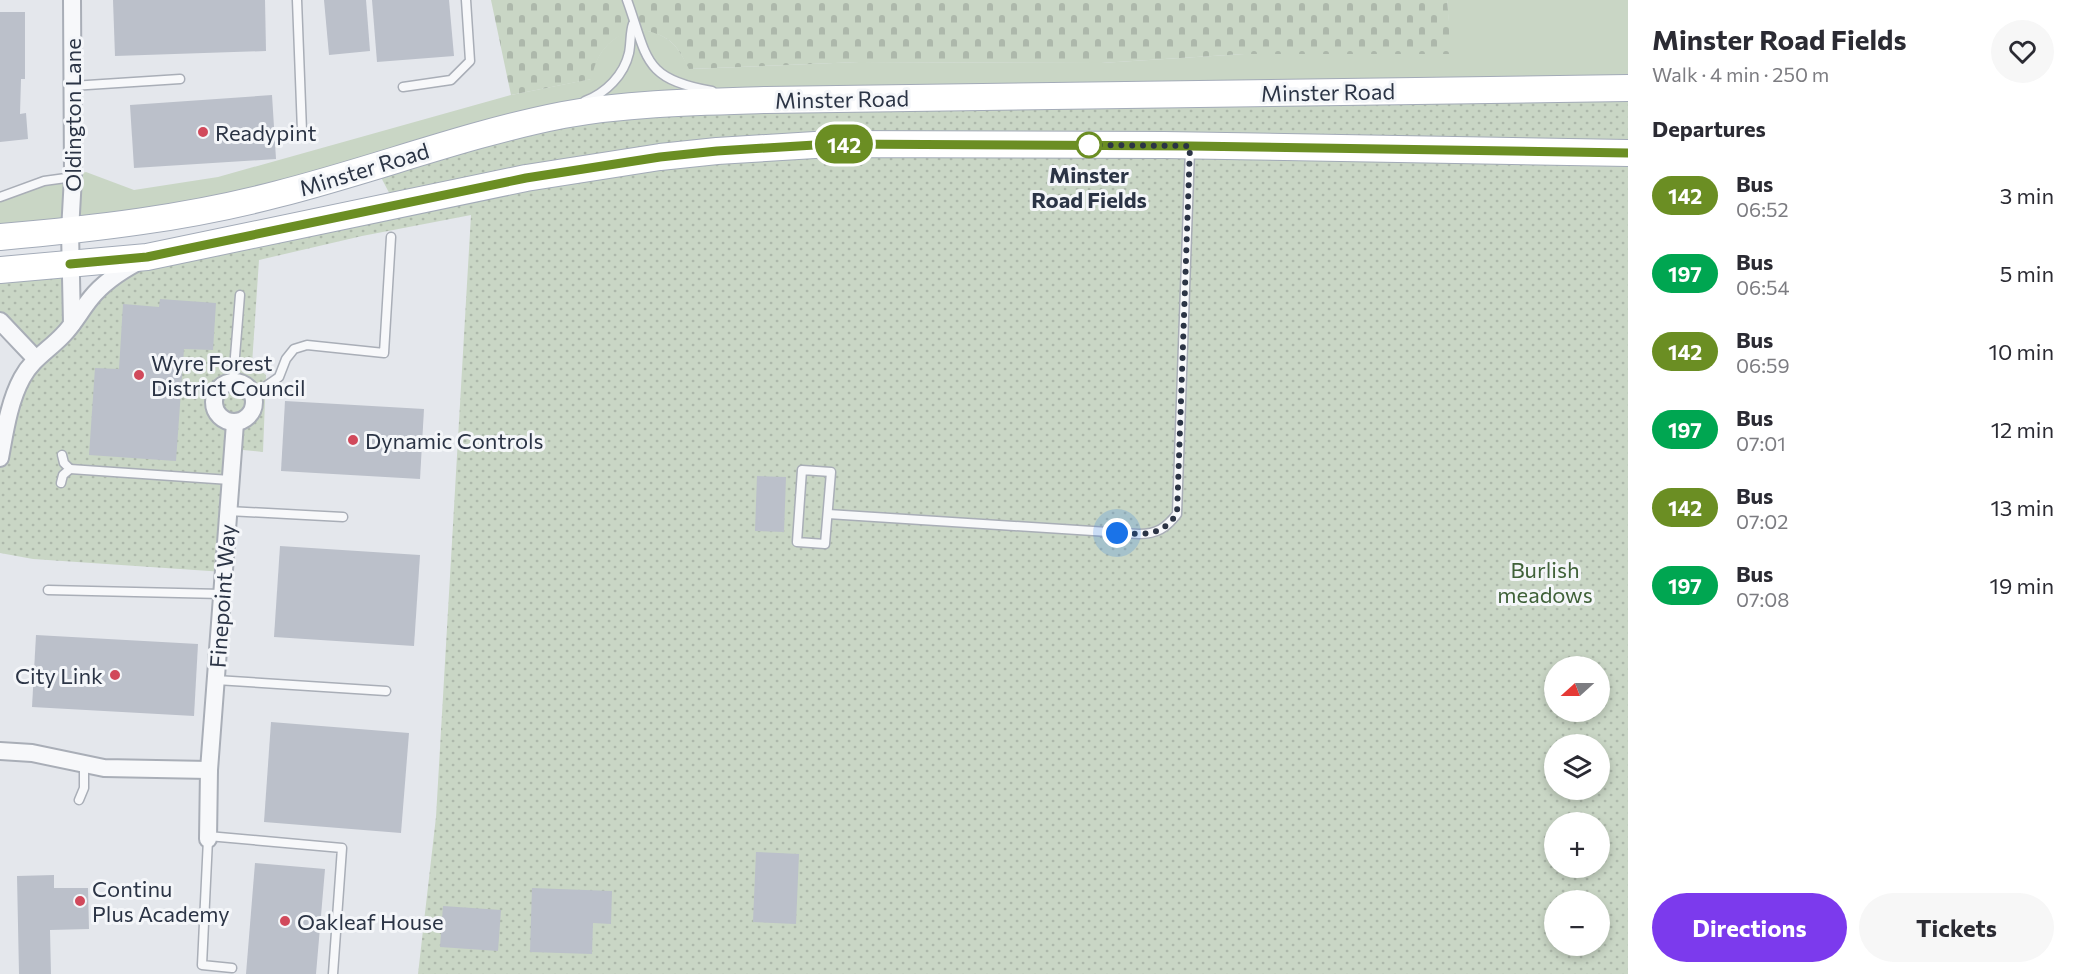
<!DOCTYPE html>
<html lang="en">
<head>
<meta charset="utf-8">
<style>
	:root { --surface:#fff; --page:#f7f7f7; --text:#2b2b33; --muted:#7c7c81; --accent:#7c3aed }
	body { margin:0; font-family:Commissioner,sans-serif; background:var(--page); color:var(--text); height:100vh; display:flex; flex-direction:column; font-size:22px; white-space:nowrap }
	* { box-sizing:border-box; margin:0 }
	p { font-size:20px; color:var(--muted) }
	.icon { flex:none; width:33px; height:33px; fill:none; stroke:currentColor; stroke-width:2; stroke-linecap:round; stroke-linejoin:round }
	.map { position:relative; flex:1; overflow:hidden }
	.drawer { display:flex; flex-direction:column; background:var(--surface); width:450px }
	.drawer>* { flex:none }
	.badge { padding:0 12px; border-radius:20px; font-size:21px; line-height:39px }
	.needle { width:39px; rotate:249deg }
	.controls { position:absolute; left:1544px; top:656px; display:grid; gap:12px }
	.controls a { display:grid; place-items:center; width:66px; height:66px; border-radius:50%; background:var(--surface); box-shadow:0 3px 9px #0003; font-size:30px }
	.you { position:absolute; width:30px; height:30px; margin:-15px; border:4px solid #fff; border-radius:50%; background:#1a73e8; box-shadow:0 0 0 9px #1a73e833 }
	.map>.badge { position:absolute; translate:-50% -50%; box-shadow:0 0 0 3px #fff }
	h2 { padding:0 24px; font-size:22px; line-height:54px }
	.round { display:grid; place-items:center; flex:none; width:63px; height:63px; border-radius:32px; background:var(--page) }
	.headline { display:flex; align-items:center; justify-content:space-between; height:102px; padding:0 24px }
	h1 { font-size:28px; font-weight:700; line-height:45px }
	.button { display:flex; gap:12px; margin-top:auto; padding:12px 24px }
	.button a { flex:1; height:69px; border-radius:36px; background:var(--accent); color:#fff; font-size:24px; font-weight:700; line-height:69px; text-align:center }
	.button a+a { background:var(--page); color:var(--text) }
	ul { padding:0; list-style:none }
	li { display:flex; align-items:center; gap:18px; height:78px; padding:0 24px }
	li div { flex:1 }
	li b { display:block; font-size:22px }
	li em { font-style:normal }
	li .badge { min-width:66px; font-weight:700; text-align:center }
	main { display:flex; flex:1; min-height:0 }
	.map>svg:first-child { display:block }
</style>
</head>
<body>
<main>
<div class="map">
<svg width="1628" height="974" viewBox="0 0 1628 974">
	<defs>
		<pattern id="cemetery-stones" width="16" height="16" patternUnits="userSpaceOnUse" patternTransform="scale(1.5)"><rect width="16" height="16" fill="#c9d6c5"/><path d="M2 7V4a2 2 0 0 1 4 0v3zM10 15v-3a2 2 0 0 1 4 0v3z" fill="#adb8ab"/></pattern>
		<pattern id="park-dots" width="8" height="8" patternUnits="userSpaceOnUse" patternTransform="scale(1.5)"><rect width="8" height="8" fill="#c9d6c5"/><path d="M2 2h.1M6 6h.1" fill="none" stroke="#adb8ab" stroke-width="1.8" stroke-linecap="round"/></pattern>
	</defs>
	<rect width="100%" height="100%" fill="#e4e7ec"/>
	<!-- grass -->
	<path fill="#c9d6c5" d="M1447,0H1628V88L766,100L302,188L0,237V198L86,172L134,190L218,177L511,95L591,79C597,42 632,16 667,39C678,46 683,58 690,69L859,62L1101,63L1244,54H1451Z"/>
	<!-- cemetery -->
	<path fill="url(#cemetery-stones)" d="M491,0H1447L1452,54H1244L1101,63L859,62L689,69C683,58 678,46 667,39C633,17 596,42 592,79L511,95Z"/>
	<!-- park -->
	<path fill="url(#park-dots)" fill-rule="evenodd" d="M1628,88V974H418L436,817L471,215L362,236L259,260L252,364L266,375L263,452L233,449L224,572L33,559L0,553V458L36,359L0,321V270L71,264L72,323L122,270L395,204L375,166L562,116ZM1554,666H1599V711H1554ZM1554,744H1599V789H1554ZM1554,822H1599V867H1554ZM1554,900H1599V945H1554Z"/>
	<!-- building -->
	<g fill="#bbc0ca">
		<polygon points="113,0 265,0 266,51 115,56"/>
		<polygon points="324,0 366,0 370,51 329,55"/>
		<polygon points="372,0 449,0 454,56 377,62"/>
		<polygon points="0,12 25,12 25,79 21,79 20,114 26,113 28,139 0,142"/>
		<polygon points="272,95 276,159 134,168 130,105"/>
		<polygon points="160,299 216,303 213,350 184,349 176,461 89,455 95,368 119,369 123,304 159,307"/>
		<polygon points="285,401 424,409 420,479 281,471"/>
		<polygon points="757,476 786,477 784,532 755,531"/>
		<polygon points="280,546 420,555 414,646 274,637"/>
		<polygon points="36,635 198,644 194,716 32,707"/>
		<polygon points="271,722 409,733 401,833 264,822"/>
		<polygon points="756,852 799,854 796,924 753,922"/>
		<polygon points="255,863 325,869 316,974 246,974"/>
		<polygon points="54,875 54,888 88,888 89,929 50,930 51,974 19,974 17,876"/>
		<polygon points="532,888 612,891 611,924 593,923 592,954 530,952"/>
		<polygon points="443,906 501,910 498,951 440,947"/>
	</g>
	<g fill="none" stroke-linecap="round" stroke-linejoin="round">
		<!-- service casing -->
		<g stroke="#a9aeb7" stroke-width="11">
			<g id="service">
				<polyline points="297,0 302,131"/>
				<path d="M627,0C648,58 642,79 712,91"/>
				<polyline points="72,86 180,79"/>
				<polyline points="403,87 451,80 470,61 466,0"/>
				<path d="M585,101C606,93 624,75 629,53C631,43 630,32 633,24"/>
				<polyline points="0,197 44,181 73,177"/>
				<polyline points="233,381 240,295"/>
				<polyline points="253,395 279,377 286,359 294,349 307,345 384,353 391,237"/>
				<polyline points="70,469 230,480"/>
				<polygon points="802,470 831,472 825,544 797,542"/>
				<polyline points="61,483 63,475 70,469 64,463 62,455"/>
				<polyline points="228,511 343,517"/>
				<path d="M828,514L1139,534C1157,534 1166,528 1177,514L1190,149"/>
				<polyline points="48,590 222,594"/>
				<polyline points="216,680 386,691"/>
				<polyline points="79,800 84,788 84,764"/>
				<polyline points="208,836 342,848 333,974"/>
				<polyline points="208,839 202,965 232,968"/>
			</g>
		</g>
		<!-- minor casing -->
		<g stroke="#a9aeb7" stroke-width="20">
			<g id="minor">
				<polyline points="72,0 73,177 70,231 72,324"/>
				<polyline points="0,321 36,359"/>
				<circle cx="234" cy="402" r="20"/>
				<path d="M0,458C5,431 9,402 22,378C32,359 49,350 63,335C74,324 81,310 91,298C103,283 121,271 138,262"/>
				<polyline points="0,751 32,753 104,768 209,770"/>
				<polyline points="208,839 209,770 235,423"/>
			</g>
		</g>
		<!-- primary casing -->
		<g stroke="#a3abb8" stroke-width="28">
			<g id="primary">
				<path d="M0,237C93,229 187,218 278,194C373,170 466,134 563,115C629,103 698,102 766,100L1628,88"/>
				<polyline points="0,270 147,257 526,178 660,157 717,151 831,144 1164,145 1628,153"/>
			</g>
		</g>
		<!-- service -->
		<use href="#service" stroke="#f7f8fa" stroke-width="8"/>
		<!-- minor -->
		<use href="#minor" stroke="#f7f8fa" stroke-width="16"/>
		<!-- primary -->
		<use href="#primary" stroke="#fff" stroke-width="26"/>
	</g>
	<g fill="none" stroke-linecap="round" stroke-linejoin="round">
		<!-- line casing -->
		<g stroke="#fff" stroke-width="14">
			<polyline id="line" points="70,264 147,257 526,178 660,157 717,151 831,144 1190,146 1628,153"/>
		</g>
		<!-- line -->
		<use href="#line" stroke="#6b8e23" stroke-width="9"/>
		<!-- walk -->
		<path stroke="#2b3445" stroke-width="6" stroke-dasharray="0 10.8" d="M1089,145L1190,146L1177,514C1159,538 1144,534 1117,533"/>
	</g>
	<!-- markers -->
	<g fill="#d1495b" stroke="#f4f6f9" stroke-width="2">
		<circle cx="203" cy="132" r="6"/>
		<circle cx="139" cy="375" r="6"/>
		<circle cx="353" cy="440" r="6"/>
		<circle cx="115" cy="675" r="6"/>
		<circle cx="80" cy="901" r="6"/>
		<circle cx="285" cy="921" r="6"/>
	</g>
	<circle fill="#fff" stroke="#6b8e23" stroke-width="3" cx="1089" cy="145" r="12"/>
	<g text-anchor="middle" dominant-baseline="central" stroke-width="6" stroke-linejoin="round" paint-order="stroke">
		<!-- street labels -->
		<g font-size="22" fill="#2b3445" stroke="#f4f6f9">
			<text transform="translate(1328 92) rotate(-1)">Minster Road</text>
			<text transform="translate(842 99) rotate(-1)">Minster Road</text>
			<text transform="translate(72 115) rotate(-90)">Oldington Lane</text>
			<text transform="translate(364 169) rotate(-17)">Minster Road</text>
			<text transform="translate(222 596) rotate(-86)">Finepoint Way</text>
		</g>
		<!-- poi labels -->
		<g font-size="22" fill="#2b3445" stroke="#f4f6f9" text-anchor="start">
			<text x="215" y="132">Readypint</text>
			<text x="151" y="362">Wyre Forest<tspan x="151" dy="25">District Council</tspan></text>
			<text x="365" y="440">Dynamic Controls</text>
			<text x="103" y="675" text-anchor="end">City Link</text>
			<text x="92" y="888">Continu<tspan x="92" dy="25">Plus Academy</tspan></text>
			<text x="297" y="921">Oakleaf House</text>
		</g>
		<!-- stop labels -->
		<g font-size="22" font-weight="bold" fill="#2b3445" stroke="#f4f6f9">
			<text x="1089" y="174">Minster<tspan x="1089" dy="25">Road Fields</tspan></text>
		</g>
		<!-- park labels -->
		<g font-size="22" fill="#3f6138" stroke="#f4f6f9">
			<text x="1545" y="569">Burlish<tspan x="1545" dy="25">meadows</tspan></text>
		</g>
	</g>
</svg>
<div class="controls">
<a><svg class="needle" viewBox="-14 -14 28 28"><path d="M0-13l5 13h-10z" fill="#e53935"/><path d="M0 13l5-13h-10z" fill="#7c7c81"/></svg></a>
<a><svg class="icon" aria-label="layers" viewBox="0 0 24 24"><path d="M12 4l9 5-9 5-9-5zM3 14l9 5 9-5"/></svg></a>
<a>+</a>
<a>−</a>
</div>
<div class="you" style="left:1117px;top:533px"></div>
<b class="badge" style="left:844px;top:144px;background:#6b8e23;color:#fff">142</b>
</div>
<section class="drawer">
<div class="headline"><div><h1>Minster Road Fields</h1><p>Walk · 4 min · 250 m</p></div><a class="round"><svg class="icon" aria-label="heart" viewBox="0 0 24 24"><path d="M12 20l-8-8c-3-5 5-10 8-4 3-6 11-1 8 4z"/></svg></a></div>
<h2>Departures</h2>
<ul>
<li><span class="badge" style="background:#6b8e23;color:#fff">142</span><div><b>Bus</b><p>06:52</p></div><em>3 min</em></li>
<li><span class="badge" style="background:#00a651;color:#fff">197</span><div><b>Bus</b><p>06:54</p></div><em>5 min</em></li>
<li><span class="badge" style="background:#6b8e23;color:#fff">142</span><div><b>Bus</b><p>06:59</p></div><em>10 min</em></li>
<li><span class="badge" style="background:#00a651;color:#fff">197</span><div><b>Bus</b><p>07:01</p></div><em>12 min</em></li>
<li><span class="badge" style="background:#6b8e23;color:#fff">142</span><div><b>Bus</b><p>07:02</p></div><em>13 min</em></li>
<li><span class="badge" style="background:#00a651;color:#fff">197</span><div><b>Bus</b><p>07:08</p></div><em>19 min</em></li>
</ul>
<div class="button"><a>Directions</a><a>Tickets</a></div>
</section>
</main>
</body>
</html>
